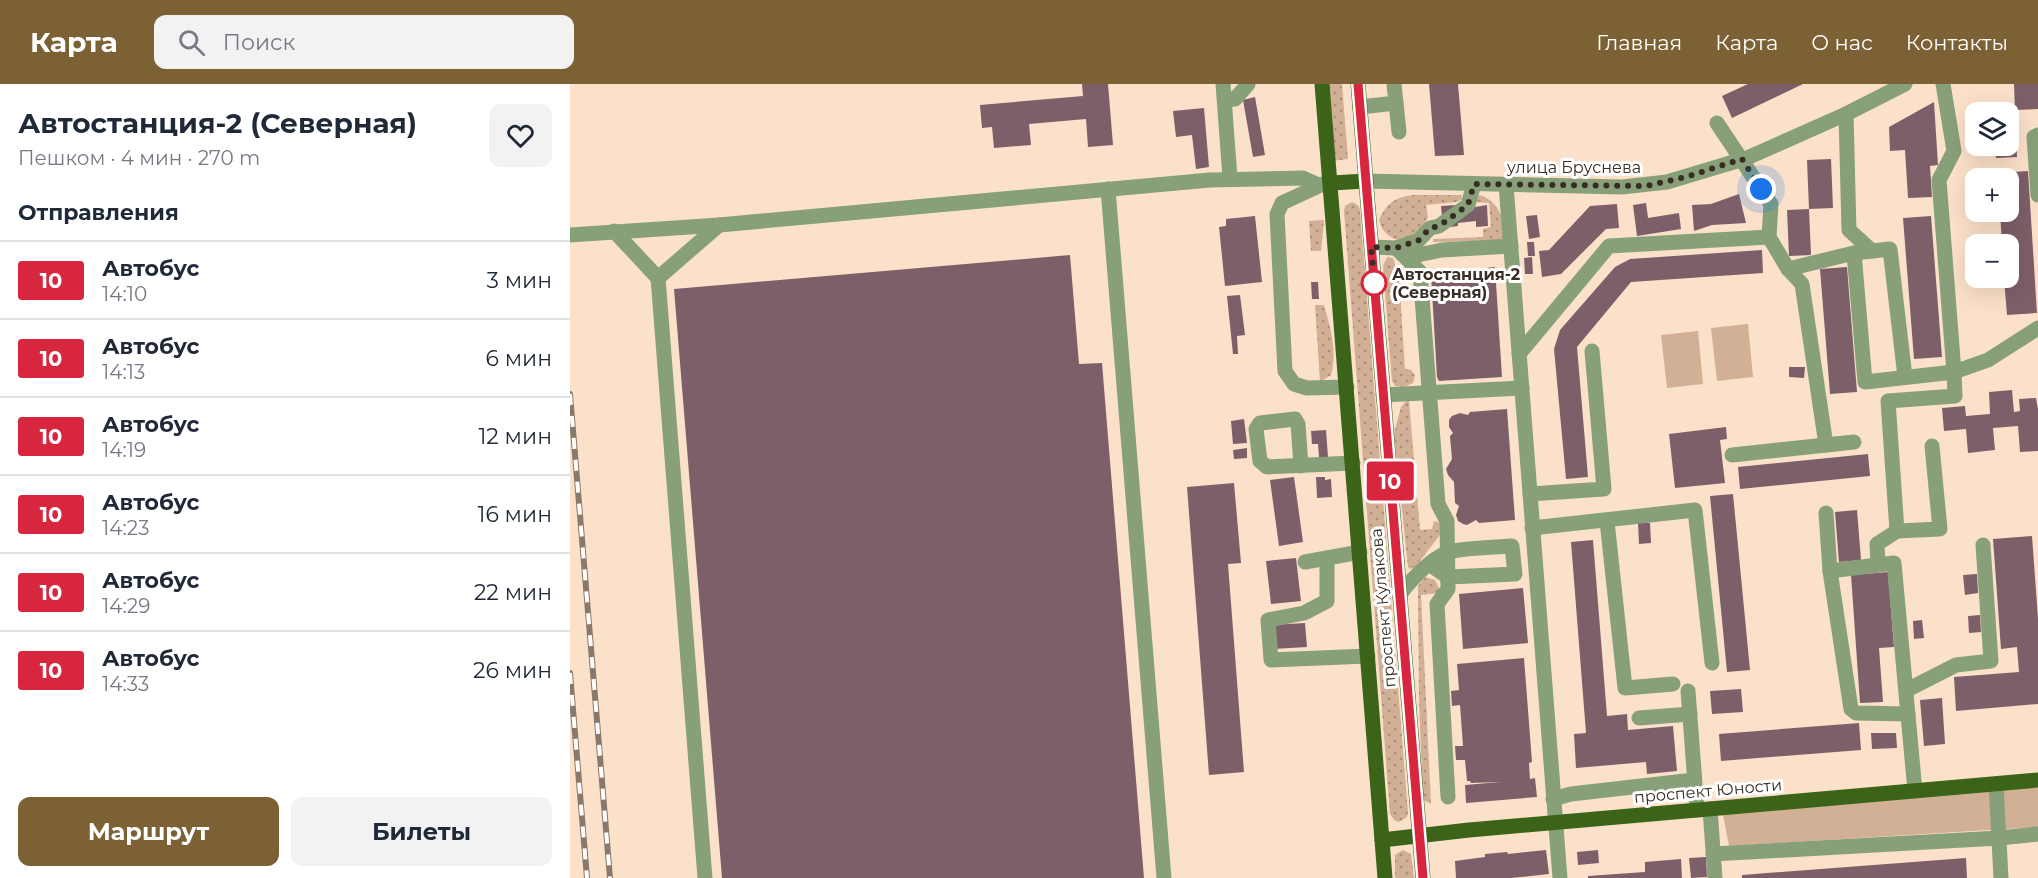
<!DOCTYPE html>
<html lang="ru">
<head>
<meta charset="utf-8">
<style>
	:root { --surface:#fff; --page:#f2f2f3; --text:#1f2937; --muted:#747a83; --line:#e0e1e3; --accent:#7c6134 }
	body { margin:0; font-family:Montserrat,sans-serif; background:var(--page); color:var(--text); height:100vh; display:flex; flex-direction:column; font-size:22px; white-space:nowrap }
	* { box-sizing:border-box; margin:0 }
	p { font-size:20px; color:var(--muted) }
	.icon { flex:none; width:33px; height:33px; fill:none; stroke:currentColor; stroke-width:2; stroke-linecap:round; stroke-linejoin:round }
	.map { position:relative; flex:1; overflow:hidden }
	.details { display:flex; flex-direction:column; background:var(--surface); width:570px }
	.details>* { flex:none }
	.badge { padding:0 12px; border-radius:4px; font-size:21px; line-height:39px }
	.tools { position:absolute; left:1395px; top:18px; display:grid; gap:12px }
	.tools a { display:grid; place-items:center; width:54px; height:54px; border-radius:12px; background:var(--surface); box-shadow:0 6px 24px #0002; font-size:30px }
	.you { position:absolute; width:30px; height:30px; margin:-15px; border:4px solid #fff; border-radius:50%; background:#1a73e8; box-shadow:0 0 0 9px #1a73e833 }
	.map>.badge { position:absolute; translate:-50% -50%; box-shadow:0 0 0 3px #fff }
	h2 { padding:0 18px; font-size:22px; line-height:54px }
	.round { display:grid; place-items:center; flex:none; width:63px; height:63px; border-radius:12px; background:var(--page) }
	.head { display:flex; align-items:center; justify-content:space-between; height:102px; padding:0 18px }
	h1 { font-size:28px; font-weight:700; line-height:45px }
	.primary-button { display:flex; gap:12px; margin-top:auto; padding:12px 18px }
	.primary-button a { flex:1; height:69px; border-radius:12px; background:var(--accent); color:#fff; font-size:24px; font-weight:700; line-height:69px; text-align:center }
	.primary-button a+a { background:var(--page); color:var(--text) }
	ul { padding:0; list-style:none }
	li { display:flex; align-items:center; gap:18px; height:78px; padding:0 18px; border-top:2px solid var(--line) }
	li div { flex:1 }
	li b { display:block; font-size:22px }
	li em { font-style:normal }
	li .badge { min-width:66px; font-weight:700; text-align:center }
	header { display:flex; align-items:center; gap:36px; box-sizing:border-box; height:84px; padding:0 30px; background:var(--accent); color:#fff }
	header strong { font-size:28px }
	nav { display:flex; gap:33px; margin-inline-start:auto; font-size:21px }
	.search { width:420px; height:54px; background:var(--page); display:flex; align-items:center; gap:15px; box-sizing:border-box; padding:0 21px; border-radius:12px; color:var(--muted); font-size:22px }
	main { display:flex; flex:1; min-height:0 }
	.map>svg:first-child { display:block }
</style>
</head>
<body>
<header>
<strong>Карта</strong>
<div class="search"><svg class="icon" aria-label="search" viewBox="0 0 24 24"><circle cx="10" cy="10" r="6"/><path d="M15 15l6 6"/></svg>Поиск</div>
<nav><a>Главная</a><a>Карта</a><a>О нас</a><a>Контакты</a></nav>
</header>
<main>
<section class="details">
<div class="head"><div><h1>Автостанция-2 (Северная)</h1><p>Пешком · 4 мин · 270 m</p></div><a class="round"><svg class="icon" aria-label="heart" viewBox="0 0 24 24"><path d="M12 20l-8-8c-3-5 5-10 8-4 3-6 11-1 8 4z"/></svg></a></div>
<h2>Отправления</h2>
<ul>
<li><span class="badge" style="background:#d7263d;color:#fff">10</span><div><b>Автобус</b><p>14:10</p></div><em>3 мин</em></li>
<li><span class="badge" style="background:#d7263d;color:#fff">10</span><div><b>Автобус</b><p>14:13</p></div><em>6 мин</em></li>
<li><span class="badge" style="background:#d7263d;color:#fff">10</span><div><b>Автобус</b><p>14:19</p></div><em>12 мин</em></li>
<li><span class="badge" style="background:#d7263d;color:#fff">10</span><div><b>Автобус</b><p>14:23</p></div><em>16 мин</em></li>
<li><span class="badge" style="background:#d7263d;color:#fff">10</span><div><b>Автобус</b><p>14:29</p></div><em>22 мин</em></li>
<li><span class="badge" style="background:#d7263d;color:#fff">10</span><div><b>Автобус</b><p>14:33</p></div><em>26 мин</em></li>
</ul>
<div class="primary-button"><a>Маршрут</a><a>Билеты</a></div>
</section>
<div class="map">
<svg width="1468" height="794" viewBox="0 0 1468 794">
	<defs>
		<pattern id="grass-dots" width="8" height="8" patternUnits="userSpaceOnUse" patternTransform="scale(1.5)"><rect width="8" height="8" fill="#d1b095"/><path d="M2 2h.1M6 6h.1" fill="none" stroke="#aa9079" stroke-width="1.8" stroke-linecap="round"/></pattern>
	</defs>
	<rect width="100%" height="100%" fill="#fce1ca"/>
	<!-- grass -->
	<g fill="url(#grass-dots)">
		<polygon points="757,0 772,0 778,75 763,77"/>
		<path d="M843,111H891L892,115L887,118L856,121L858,133C854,140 849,149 843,153C828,162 812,151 809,136C816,120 825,113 843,111Z"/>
		<path d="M908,111C927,114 939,139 932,157L863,158V155L913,153V145L921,143L919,119L906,118Z"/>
		<polygon points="782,118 788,121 790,126 838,729 837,733 829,738 825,737 820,730 774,127 775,122"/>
		<polygon points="754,136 751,167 741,167 739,137"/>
		<polygon points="817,173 823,174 829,193 835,285 841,286 845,291 843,299 834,303 825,302 822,297 813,182"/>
		<path d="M745,221H754C760,242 768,269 761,291L750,298Z"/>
		<polygon points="837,316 839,317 850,446 862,445 864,437 871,439 870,451 846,482 840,485 838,483 824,349 831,323"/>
		<polygon points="855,493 865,496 869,504 869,509 851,511 861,720 853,716 849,615 848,502"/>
		<polygon points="833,766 841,770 844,794 825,794 825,771"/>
	</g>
	<!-- park -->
	<g fill="#d1b095">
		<polygon points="1178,240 1183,293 1147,297 1141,244"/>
		<polygon points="1128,247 1133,300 1097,304 1091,251"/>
		<polygon points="1468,702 1468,743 1159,762 1153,731"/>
	</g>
	<!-- building -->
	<g fill="#7d5f6a">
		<polygon points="512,0 538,0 543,61 518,63 516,35 459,40 461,61 424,64 422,43 412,44 410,21 513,12"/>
		<polygon points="859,0 888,0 894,71 865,72"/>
		<polygon points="1178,0 1233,0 1162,34 1152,12"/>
		<polygon points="1444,0 1468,0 1468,25 1445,26"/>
		<polygon points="685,13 695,71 683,73 673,16"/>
		<polygon points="1364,18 1368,81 1360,82 1362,113 1338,114 1335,66 1320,67 1319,43"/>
		<polygon points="634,24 639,83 626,85 622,51 606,53 603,27"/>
		<polygon points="1438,26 1445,26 1447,73 1426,74 1425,62 1438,62"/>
		<polygon points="1261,75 1263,124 1239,125 1237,76"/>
		<polygon points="1458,87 1467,229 1437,231 1434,194 1438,194 1438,160 1432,160 1430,128 1438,128 1438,94 1428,94 1428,89"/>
		<polygon points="1169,110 1176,139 1142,141 1124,147 1122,121 1141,120"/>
		<polygon points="1076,119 1078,134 1109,129 1111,145 1067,152 1063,121"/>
		<polygon points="1047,120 1049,144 1036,145 991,190 972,193 969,167 979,166 1020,122"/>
		<polygon points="886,121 887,126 917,121 918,142 906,143 906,137 888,139 888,142 873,144 871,122"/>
		<polygon points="1239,125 1241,171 1219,172 1217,126"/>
		<polygon points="967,131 970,153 959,155 956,132"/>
		<polygon points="685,132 692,198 655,202 649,143 656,142 656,135"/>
		<polygon points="1361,132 1372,273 1344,275 1333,134"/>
		<polygon points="957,158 964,158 965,172 958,172"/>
		<polygon points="1192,166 1193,189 1061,198 1007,263 1018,393 996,395 984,265 990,246 1045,183 1060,175"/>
		<polygon points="500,171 509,280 532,279 574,794 152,794 104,205"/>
		<polygon points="962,173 963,190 955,190 954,174"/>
		<polygon points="925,183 932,293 869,297 867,293 861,190"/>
		<polygon points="1277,183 1287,308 1260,310 1250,185"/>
		<polygon points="741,198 748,198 749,215 742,215"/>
		<polygon points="670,211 675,251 667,252 668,270 663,270 657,212"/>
		<polygon points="1219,283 1235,283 1234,294 1219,293"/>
		<polygon points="1442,306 1444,328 1450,327 1449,315 1466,314 1468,325 1468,367 1450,368 1448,342 1423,344 1425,366 1398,369 1396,345 1374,347 1372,324 1395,322 1396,332 1420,330 1419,308"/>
		<polygon points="937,325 945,436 909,439 906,436 897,441 893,440 888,437 886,431 889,422 885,419 884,398 878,391 876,385 882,375 880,352 883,349 879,343 879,336 882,332 890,329 898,331 900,328"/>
		<polygon points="674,335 677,359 663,360 661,337"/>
		<polygon points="1156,343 1157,355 1150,356 1155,399 1105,404 1099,350"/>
		<polygon points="756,346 758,373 749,373 748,360 742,360 741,347"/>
		<polygon points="677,364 677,374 664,375 663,366"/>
		<polygon points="1298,370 1300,392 1170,405 1168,383"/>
		<polygon points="724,393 733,458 709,462 700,396"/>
		<polygon points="746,393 755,393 755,396 761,395 762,413 747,414"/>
		<polygon points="664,399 671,479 658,480 674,688 639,691 617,403"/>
		<polygon points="1163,410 1180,586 1157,588 1140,412"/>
		<polygon points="1287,426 1291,476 1269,478 1265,428"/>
		<polygon points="1068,439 1080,439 1081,459 1069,460"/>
		<polygon points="1462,452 1468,534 1468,620 1386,627 1384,593 1449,588 1447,563 1431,565 1423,455"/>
		<polygon points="1023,456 1037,632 1057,630 1058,646 1103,642 1107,687 1077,690 1076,678 1006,684 1004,650 1016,649 1001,458"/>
		<polygon points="726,474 731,517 701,520 696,477"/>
		<polygon points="1318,488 1324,563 1309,564 1313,618 1290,619 1281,491"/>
		<polygon points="1407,490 1408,509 1395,511 1393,491"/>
		<polygon points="953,504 958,559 893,565 889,510"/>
		<polygon points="1410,531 1411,548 1399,549 1398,532"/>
		<polygon points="1352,536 1354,554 1344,555 1343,537"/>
		<polygon points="735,539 737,563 703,565 701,541"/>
		<polygon points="954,574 962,678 959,679 960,695 965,694 967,713 896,719 895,701 930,698 901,699 900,697 897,697 895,676 886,676 885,662 893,662 890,621 882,622 881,607 889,606 887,580"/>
		<polygon points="1171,605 1173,628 1142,630 1140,607"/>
		<polygon points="1372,614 1375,660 1354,662 1350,616"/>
		<polygon points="1289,639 1291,666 1151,677 1149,650"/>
		<polygon points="1301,649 1326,649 1327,664 1302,665"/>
		<polygon points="976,766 979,790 941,794 886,794 885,777 915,773 915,770 937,768 938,770"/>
		<polygon points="1028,766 1029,779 1008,781 1007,768"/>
		<polygon points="1136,773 1137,793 1121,794 1119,774"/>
		<polygon points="1396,774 1397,794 1172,794 1172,791"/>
		<polygon points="1111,775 1112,794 1018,794 1018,792 1075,788 1075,778"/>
	</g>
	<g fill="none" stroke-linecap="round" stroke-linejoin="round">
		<!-- minor -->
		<g stroke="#88a07a" stroke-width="15">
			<polyline points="653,0 660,94"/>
			<polyline points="1373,0 1384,67 1369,96 1384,288 1418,276 1468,244"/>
			<polyline points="655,16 665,15 678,0"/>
			<polyline points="826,19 829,48"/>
			<polyline points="790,23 826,19 824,0"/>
			<polyline points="1276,30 1279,146 1302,167"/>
			<polyline points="1147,39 1201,120 1199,153 1218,185 1232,200 1256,361"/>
			<polyline points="1468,51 1464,53 1468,111"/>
			<polyline points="796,97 1052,103 1097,98 1177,74 1276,30 1335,0"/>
			<polyline points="753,100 712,119 707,130 715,287 724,300 737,304 777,303"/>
			<polyline points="936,101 990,794"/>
			<polyline points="538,105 594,794"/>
			<polyline points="44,147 88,194"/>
			<polyline points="0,151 149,141 640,96 733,94 749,101"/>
			<polyline points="802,163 826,164 849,156 860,144 869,142 898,121 904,100"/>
			<polyline points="826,164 850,188 868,420 877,437 878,505 867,520 878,713"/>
			<polyline points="831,166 843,172 872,166 941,162"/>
			<polyline points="1284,169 1320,165 1335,293"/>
			<polyline points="1218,185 1284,169 1295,298 1384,288 1385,312 1318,317 1327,447 1307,460 1308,481"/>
			<polyline points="949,270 1039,162 1199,153"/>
			<polyline points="813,311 952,304"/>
			<polyline points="1162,371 1284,358"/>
			<polyline points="731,382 728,340 725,335 690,339 686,345 690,377 697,383 783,379"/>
			<polyline points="960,410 1034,405 1022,267"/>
			<polyline points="1256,429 1260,487 1281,625 1286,629 1338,630"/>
			<polyline points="1037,437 1055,604 1103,600"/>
			<polyline points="962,444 1125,426 1142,579"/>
			<polyline points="1327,447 1370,445 1362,362"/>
			<polyline points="757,474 757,517 734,529 698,536 701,576 798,572"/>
			<polyline points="735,478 790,468"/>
			<polyline points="1260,487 1324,479 1345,707"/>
			<path d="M830,510C842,495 858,477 876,469C885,464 929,463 942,462L945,490L878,493L859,480"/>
			<polyline points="1337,606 1386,581 1421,577 1413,461"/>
			<polyline points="1118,607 1127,726"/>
			<polyline points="1069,634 1120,630"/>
			<polyline points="1426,700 1431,794"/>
			<polyline points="983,715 1001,710 1124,696"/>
			<polyline points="1140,725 1145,794"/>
			<polyline points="1143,770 1429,754 1468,750"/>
			<polyline points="135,794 88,194 149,141"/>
		</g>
		<!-- major -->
		<g stroke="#3b6418" stroke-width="15">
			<polyline points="752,0 815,794"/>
			<polyline points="788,0 853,794"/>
			<polyline points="761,99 796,97"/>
			<polyline points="812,756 899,746 1468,696"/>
		</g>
		<!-- rail casing -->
		<g stroke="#8a796a" stroke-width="6">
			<g id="rail">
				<polyline points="0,310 40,794"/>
				<polyline points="0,589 17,794"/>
			</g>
		</g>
		<!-- rail -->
		<use href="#rail" stroke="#fff" stroke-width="4" stroke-dasharray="11" stroke-linecap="butt"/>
	</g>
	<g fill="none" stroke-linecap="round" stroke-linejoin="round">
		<!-- line casing -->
		<g stroke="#fff" stroke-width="14">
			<polyline id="line" points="788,0 853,794"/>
		</g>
		<!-- line -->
		<use href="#line" stroke="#d7263d" stroke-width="9"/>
		<!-- walk -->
		<polyline stroke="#372d24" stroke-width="6" stroke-dasharray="0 10.8" points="804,199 805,205 801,163 826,164 849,156 860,144 869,142 898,121 904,100 1076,102 1116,93 1172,75 1191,105"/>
	</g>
	<!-- markers -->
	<circle fill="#fff" stroke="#d7263d" stroke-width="3" cx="804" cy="199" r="12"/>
	<g text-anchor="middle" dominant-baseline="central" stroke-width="6" stroke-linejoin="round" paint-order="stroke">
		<!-- street labels -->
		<g font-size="16" fill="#372d24" stroke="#fff">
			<text x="1004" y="83">улица Бруснева</text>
			<text transform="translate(813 524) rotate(-95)">проспект Кулакова</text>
			<text transform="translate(1138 707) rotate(-5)">проспект Юности</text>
		</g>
		<!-- stop labels -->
		<g font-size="16" font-weight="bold" fill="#372d24" stroke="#fff" text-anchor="start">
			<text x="822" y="190">Автостанция-2<tspan x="822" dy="18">(Северная)</tspan></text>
		</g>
	</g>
</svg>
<div class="tools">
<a><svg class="icon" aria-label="layers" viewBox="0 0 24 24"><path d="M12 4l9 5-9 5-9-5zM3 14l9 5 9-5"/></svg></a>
<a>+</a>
<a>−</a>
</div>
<div class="you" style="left:1191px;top:105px"></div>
<b class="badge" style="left:820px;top:397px;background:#d7263d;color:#fff">10</b>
</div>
</main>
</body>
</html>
